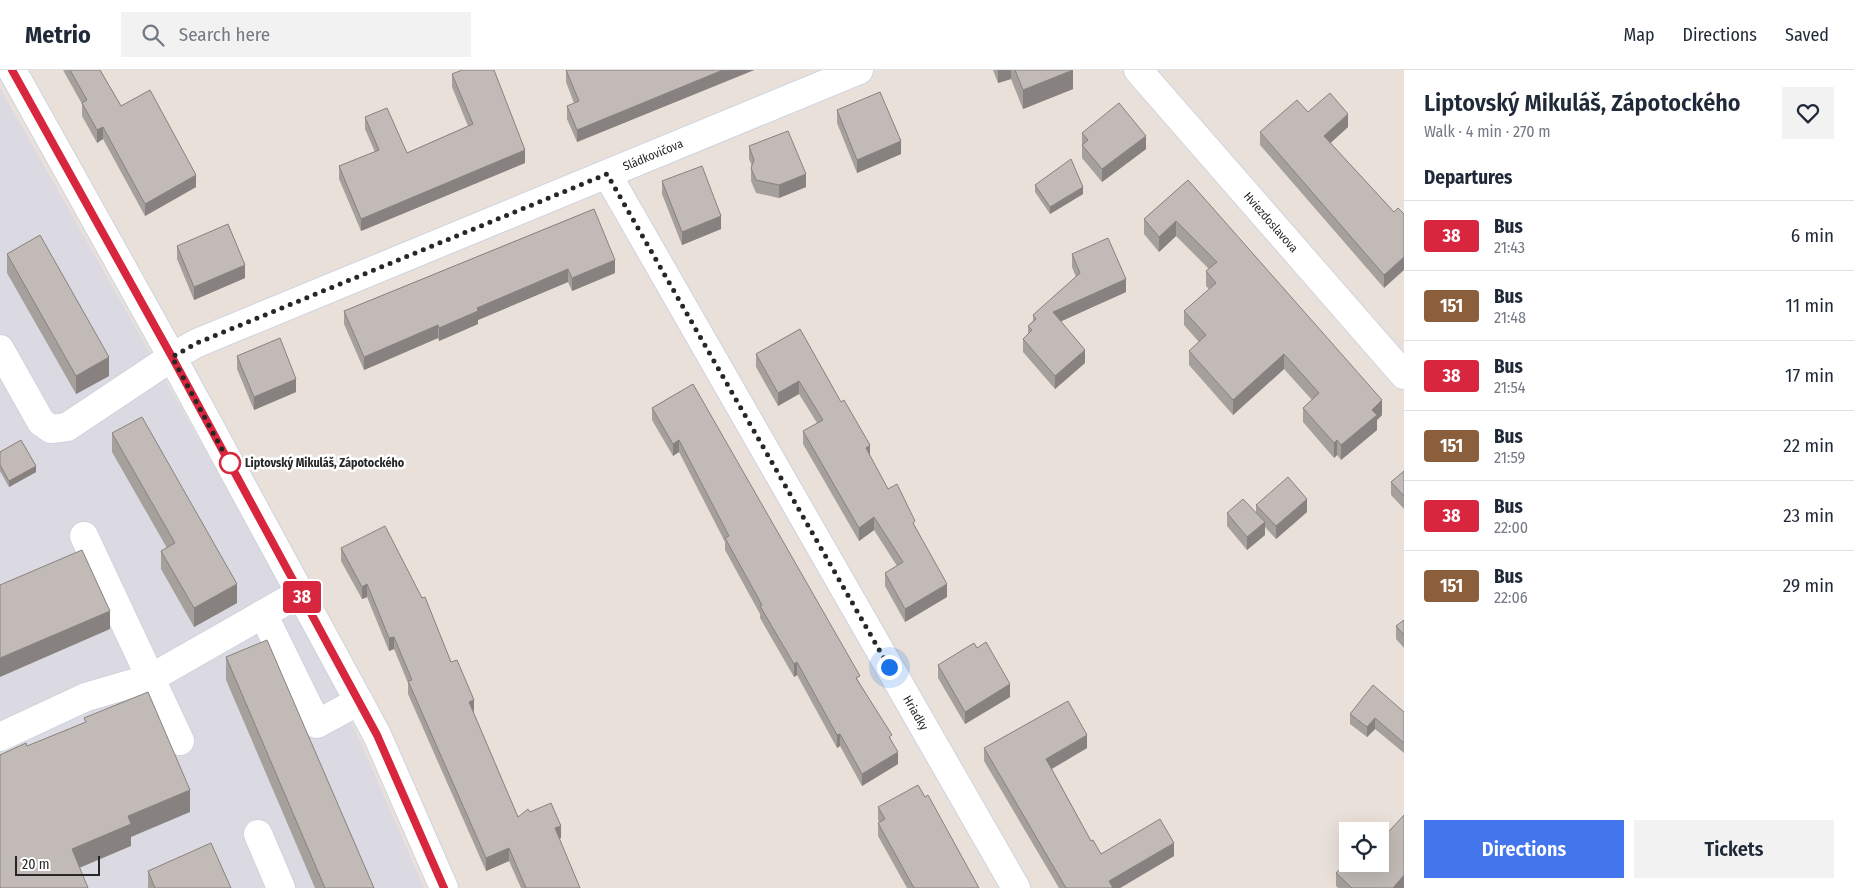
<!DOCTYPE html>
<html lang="en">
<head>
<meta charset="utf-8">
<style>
	:root { --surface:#fff; --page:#f2f2f3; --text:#1f2937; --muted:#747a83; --line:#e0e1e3; --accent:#4375ec }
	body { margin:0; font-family:"Fira Sans Condensed",sans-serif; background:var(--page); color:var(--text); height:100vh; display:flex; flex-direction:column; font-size:19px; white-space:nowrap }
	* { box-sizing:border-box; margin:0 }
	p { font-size:16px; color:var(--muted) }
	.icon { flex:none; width:28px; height:28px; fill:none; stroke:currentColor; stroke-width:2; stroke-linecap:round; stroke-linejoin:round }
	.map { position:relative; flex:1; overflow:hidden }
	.sheet { display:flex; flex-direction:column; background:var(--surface); width:450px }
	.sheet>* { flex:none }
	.badge { padding:0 10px; border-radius:4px; font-size:18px; line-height:32px }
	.tools { position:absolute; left:1339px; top:752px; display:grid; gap:10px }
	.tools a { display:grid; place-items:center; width:50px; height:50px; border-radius:0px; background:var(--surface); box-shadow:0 5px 20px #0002; font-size:25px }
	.scale { position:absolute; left:15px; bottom:12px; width:85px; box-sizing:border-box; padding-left:5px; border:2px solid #272727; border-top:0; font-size:14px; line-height:18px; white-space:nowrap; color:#272727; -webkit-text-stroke:4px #fff; paint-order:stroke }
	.you { position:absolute; width:25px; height:25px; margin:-12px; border:4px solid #fff; border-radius:50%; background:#1a73e8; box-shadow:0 0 0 8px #1a73e833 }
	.map>.badge { position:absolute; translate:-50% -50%; box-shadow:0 0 0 2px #fff }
	h2 { padding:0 20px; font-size:19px; line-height:45px }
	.round { display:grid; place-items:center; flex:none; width:52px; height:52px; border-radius:0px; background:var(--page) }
	.head { display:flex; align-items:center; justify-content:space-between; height:85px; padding:0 20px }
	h1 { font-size:24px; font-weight:600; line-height:38px }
	.action { display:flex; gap:10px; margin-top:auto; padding:10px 20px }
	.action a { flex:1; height:58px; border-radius:0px; background:var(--accent); color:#fff; font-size:20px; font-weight:600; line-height:58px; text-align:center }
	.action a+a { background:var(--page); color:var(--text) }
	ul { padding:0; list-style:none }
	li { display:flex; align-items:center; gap:15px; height:70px; padding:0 20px; border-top:1px solid var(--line) }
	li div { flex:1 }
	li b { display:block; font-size:19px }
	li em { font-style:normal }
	li .badge { min-width:55px; font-weight:700; text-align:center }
	header { display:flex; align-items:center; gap:30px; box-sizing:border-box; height:70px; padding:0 25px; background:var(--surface); border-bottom:1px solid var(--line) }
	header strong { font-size:24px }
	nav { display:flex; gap:28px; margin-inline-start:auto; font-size:18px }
	.search { width:350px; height:45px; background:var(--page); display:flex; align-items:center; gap:12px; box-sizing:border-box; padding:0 18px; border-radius:0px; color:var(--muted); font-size:19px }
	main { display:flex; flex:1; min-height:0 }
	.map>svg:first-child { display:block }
</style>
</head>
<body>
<header>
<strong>Metrio</strong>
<div class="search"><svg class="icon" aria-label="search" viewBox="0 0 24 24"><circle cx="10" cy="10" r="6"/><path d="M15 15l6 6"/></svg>Search here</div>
<nav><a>Map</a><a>Directions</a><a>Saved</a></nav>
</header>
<main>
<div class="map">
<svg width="1404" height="818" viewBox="0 0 1404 818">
	<rect width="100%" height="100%" fill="#e9e0d9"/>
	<!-- industrial -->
	<polygon fill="#dbd9e1" points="0,18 309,564 361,673 424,818 0,818"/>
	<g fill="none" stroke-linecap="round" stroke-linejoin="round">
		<!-- minor casing -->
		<g stroke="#ced3df" stroke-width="30">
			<g id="minor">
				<polyline points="12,0 172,287 377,665 444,818"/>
				<path id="s1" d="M1138,0L1404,305"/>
				<path id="s2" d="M607,104L1016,818"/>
				<path id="s3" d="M0,279L41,352L51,359L67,357L172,287L197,273L859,0"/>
				<polyline points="84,466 180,671"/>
				<polyline points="263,544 317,654 359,631"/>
				<polyline points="0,667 86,627 151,608 300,523"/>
				<polyline points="258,764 281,818"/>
			</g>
		</g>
		<!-- minor -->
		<use href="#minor" stroke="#fff" stroke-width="28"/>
	</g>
	<!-- wall -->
	<g fill="#a6a09d">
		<polygon points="63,0 100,0 121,36 196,117 145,146 103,69 97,73 82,46 82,34"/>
		<polygon points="566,0 754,0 577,72 567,49 567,36 574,33 566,12"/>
		<polygon points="993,0 1073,0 1073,19 1023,39 1011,9 998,13"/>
		<polygon points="452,4 525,93 361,161 339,109 339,96 375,82 365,59 365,47 407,83 468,56 452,17"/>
		<polygon points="837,40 901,84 857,103 837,53"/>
		<polygon points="1308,42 1348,57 1330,73 1394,142 1384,218 1260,75 1260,62"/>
		<polygon points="1082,63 1146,79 1102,112 1082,88"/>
		<polygon points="749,76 806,117 779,128 756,123 751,111 751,98 752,96 749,89"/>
		<polygon points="1188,110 1382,345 1377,350 1377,360 1341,390 1337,385 1334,388 1303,352 1303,338 1312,330 1284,299 1233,345 1189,295 1189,281 1199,272 1184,255 1184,241 1209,219 1206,216 1206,201 1209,199 1176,166 1159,182 1144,164 1144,149"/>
		<polygon points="662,111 721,159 682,175 662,124"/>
		<polygon points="1035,115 1083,124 1050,144 1035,122"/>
		<polygon points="594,139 615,203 572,221 568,212 478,250 478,254 439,271 438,268 364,300 344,254 344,241"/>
		<polygon points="177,176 245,208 194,230 177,189"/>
		<polygon points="7,184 109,306 76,324 7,203"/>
		<polygon points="1072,184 1126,222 1061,251 1085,293 1055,319 1023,282 1023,269 1028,264 1028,256 1033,251 1033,245 1076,207 1072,197"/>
		<polygon points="800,259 888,419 915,458 947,527 905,552 885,516 885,503 897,496 874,460 859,471 803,374 803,361 817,353 799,324 778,336 756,297 756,284"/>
		<polygon points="237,286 296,322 254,340 237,299"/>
		<polygon points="693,314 892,671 898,694 862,716 840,676 837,678 797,605 794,607 760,548 760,544 725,480 725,472 679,382 673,386 652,350 652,338"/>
		<polygon points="112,363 237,533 194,557 161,499 161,481 167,478 112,382"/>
		<polygon points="0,382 36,402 9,417 0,401"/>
		<polygon points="1404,401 1404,439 1391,425 1391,412"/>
		<polygon points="1256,435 1307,442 1276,469 1265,457 1265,465 1247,480 1227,456 1227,443 1256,443"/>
		<polygon points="341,478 451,592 518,747 530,742 561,768 559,769 580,818 521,818 509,791 486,801 408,624 408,613 394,579 389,581 367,527 362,529 341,491"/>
		<polygon points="1404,550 1404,578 1396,569 1396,556"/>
		<polygon points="977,578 1010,627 965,654 938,608 938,595"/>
		<polygon points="226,587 374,818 315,818 226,610"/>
		<polygon points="1404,642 1404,683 1375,659 1367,667 1350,654 1350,644"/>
		<polygon points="984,678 1087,678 1052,699 1091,771 1101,784 1174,786 1120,818 1059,818 984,691"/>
		<polygon points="878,737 979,818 907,818 878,766 878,753 879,752 878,750"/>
		<polygon points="1380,794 1404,818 1338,818 1336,816 1336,803"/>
		<polygon points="148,801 231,818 148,818"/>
	</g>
	<!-- shaded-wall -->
	<g fill="#87827f">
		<polygon points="723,0 754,0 577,72 577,60"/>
		<polygon points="998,0 1011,0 1011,9 998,13"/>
		<polygon points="1073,0 1073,19 1023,39 1023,20"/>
		<polygon points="1348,44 1348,57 1324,79 1324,66"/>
		<polygon points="103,57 103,69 97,73 97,60"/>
		<polygon points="1146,66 1146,79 1102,112 1102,99"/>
		<polygon points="901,71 901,84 857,103 857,90"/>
		<polygon points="525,80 525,93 361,161 361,149"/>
		<polygon points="806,104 806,117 779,128 779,115"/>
		<polygon points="196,105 196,117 145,146 145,134"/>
		<polygon points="1083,117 1083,124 1050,144 1050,137"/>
		<polygon points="721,146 721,159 682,175 682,162"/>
		<polygon points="1176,151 1176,166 1159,182 1159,167"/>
		<polygon points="1404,187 1404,200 1384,218 1384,205"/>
		<polygon points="615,190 615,203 572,221 572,208"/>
		<polygon points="245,195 245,208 194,230 194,217"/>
		<polygon points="568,199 568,212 478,250 478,254 439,271 439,258 477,238"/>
		<polygon points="1126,209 1126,222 1053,255 1053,242"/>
		<polygon points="438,255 438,268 364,300 364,287"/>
		<polygon points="1085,280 1085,293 1055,319 1055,306"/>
		<polygon points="1284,284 1284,299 1233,345 1233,330"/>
		<polygon points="109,287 109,306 76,324 76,306"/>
		<polygon points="296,309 296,322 254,340 254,327"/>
		<polygon points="799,311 799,324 778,336 778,323"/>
		<polygon points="1382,330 1382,345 1377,350 1377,360 1341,390 1341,375 1372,340"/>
		<polygon points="679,370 679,382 673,386 673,374"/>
		<polygon points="1337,370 1337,385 1334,388 1334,373"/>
		<polygon points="870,375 870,388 866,378"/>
		<polygon points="36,396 36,402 9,417 9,411"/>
		<polygon points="1307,429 1307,442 1276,469 1276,456"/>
		<polygon points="874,447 874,460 859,471 859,458"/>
		<polygon points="1265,452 1265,465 1247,480 1247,467"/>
		<polygon points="237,514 237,533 194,557 194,538"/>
		<polygon points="367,514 367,527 362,529 362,517"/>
		<polygon points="947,514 947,527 905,552 905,539"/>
		<polygon points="110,541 110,559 0,607 0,588"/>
		<polygon points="394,567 394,579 389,581 389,568"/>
		<polygon points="797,592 797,605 794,607 794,594"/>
		<polygon points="1010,614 1010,627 965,654 965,642"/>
		<polygon points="474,630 474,643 469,632"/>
		<polygon points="1375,648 1375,659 1367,667 1367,657"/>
		<polygon points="840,664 840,676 837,678 837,665"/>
		<polygon points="1087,665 1087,678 1046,702 1046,689"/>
		<polygon points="898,682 898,694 862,716 862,704"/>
		<polygon points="190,720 190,742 131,767 131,776 72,801 72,779 128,746"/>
		<polygon points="561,756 561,768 555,771 555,758"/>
		<polygon points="1174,773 1174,786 1120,818 1109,818 1109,811"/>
		<polygon points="509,778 509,791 486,801 486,788"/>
		<polygon points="1404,805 1404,818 1393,818"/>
	</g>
	<!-- building -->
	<g fill="#c1bab6" stroke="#87827f">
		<polygon points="70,0 100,0 121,36 150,20 196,105 145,134 103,57 97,60 82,33 87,30"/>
		<polygon points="462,0 494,0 525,80 361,149 339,96 379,80 365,47 387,38 407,83 473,54 452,4"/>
		<polygon points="566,0 723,0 577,60 567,36 579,31"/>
		<polygon points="1015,0 1073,0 1023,20"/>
		<polygon points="880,22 901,71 857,90 837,40"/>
		<polygon points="1330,23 1348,44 1324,66 1394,142 1398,138 1404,144 1404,187 1384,205 1260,62 1297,30 1308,42"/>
		<polygon points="1119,33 1146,66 1102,99 1082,75 1088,70 1082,63"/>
		<polygon points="788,61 806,104 779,115 756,110 751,98 754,90 749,76"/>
		<polygon points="1071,89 1083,117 1050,137 1035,115"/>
		<polygon points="702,96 721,146 682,162 662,111"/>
		<polygon points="1188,110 1382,330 1372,340 1377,345 1341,375 1337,370 1334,373 1303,338 1319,323 1284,284 1233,330 1189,281 1206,265 1184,241 1216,213 1206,201 1217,192 1176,151 1159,167 1144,149"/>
		<polygon points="594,139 615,190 572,208 568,199 477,238 478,241 439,258 438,255 364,287 344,241"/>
		<polygon points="228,154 245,195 194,217 177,176"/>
		<polygon points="40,165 109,287 76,306 7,184"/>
		<polygon points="1108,168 1126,209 1053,242 1085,280 1055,306 1023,269 1032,260 1028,256 1036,249 1033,245 1080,203 1072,184"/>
		<polygon points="800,259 841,332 844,330 870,375 866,378 888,419 897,414 915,451 913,453 947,514 905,539 885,503 903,492 874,447 859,458 803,361 823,350 799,311 778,323 756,284"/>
		<polygon points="280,268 296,309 254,327 237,286"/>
		<polygon points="693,314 860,606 856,608 892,665 889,667 898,682 862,704 840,664 837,665 797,592 794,594 760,536 762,535 725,468 729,466 679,370 673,374 652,338"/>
		<polygon points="142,347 237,514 194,538 161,481 175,473 112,363"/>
		<polygon points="21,370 36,396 9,411 0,395 0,382"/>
		<polygon points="1404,401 1404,426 1391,412"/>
		<polygon points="1288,407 1307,429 1276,456 1256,435"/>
		<polygon points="1243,429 1265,452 1247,467 1227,443"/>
		<polygon points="385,456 422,528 425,527 451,592 457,590 474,630 469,632 518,747 528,739 530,742 551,733 561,756 555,758 580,818 526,818 509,778 486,788 408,611 412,610 394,567 389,568 367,514 362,517 341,478"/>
		<polygon points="82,480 110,541 0,588 0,515"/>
		<polygon points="1404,550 1404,565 1396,556"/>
		<polygon points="267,570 374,818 325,818 226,587"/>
		<polygon points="986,572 1010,614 965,642 938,595 974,573 977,578"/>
		<polygon points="1373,615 1404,642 1404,673 1375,648 1367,657 1350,644"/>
		<polygon points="148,622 190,720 128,746 131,754 72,779 88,818 0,818 0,685 26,673 27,676 86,652 84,648"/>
		<polygon points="1068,631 1087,665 1046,689 1091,771 1093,770 1101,784 1160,749 1174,773 1109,811 1113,818 1066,818 984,678"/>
		<polygon points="918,715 925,727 928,725 979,818 914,818 878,753 885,749 878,737"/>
		<polygon points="1404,745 1404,805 1393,818 1352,818 1336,803 1348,791 1348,794 1380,794 1380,771"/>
		<polygon points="211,773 231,818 155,818 148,801"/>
	</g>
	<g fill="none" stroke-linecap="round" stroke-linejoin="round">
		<!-- line casing -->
		<g stroke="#fff" stroke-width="11">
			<polyline id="line" points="12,0 172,287 377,665 444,818"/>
		</g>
		<!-- line -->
		<use href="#line" stroke="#d7263d" stroke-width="8"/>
		<!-- walk -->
		<polyline stroke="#272727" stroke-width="5" stroke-dasharray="0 9" points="230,393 232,398 172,287 197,273 607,104 889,597"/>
	</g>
	<!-- markers -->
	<circle fill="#fff" stroke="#d7263d" stroke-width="2.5" cx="230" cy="393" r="10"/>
	<g text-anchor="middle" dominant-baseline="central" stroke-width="5" stroke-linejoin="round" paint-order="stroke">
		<!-- street labels -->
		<g font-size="12" fill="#272727" stroke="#fff">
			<text stroke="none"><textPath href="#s3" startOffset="760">Sládkovičova</textPath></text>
			<text stroke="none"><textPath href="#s1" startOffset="202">Hviezdoslavova</textPath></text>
			<text stroke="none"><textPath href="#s2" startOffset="621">Hriadky</textPath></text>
		</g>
		<!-- stop labels -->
		<g font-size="12" font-weight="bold" fill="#272727" stroke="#fff" text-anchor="start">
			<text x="245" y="393">Liptovský Mikuláš, Zápotockého</text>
		</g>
	</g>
</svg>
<div class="tools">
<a><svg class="icon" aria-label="locate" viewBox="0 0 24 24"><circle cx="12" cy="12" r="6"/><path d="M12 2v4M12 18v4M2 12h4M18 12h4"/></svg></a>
</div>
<div class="scale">20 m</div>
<div class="you" style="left:889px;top:597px"></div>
<b class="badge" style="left:302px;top:527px;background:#d7263d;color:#fff">38</b>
</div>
<section class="sheet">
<div class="head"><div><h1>Liptovský Mikuláš, Zápotockého</h1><p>Walk · 4 min · 270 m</p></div><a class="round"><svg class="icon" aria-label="heart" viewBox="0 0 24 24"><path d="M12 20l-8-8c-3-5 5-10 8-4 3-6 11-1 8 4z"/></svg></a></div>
<h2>Departures</h2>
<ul>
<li><span class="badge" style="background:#d7263d;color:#fff">38</span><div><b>Bus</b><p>21:43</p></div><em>6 min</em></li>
<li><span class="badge" style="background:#8b5e3c;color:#fff">151</span><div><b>Bus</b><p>21:48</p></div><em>11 min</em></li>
<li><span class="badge" style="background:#d7263d;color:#fff">38</span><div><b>Bus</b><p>21:54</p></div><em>17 min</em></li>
<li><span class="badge" style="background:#8b5e3c;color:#fff">151</span><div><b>Bus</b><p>21:59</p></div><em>22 min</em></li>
<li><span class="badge" style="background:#d7263d;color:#fff">38</span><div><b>Bus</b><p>22:00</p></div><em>23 min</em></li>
<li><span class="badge" style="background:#8b5e3c;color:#fff">151</span><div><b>Bus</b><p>22:06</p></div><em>29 min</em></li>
</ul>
<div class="action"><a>Directions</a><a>Tickets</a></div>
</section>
</main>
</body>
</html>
